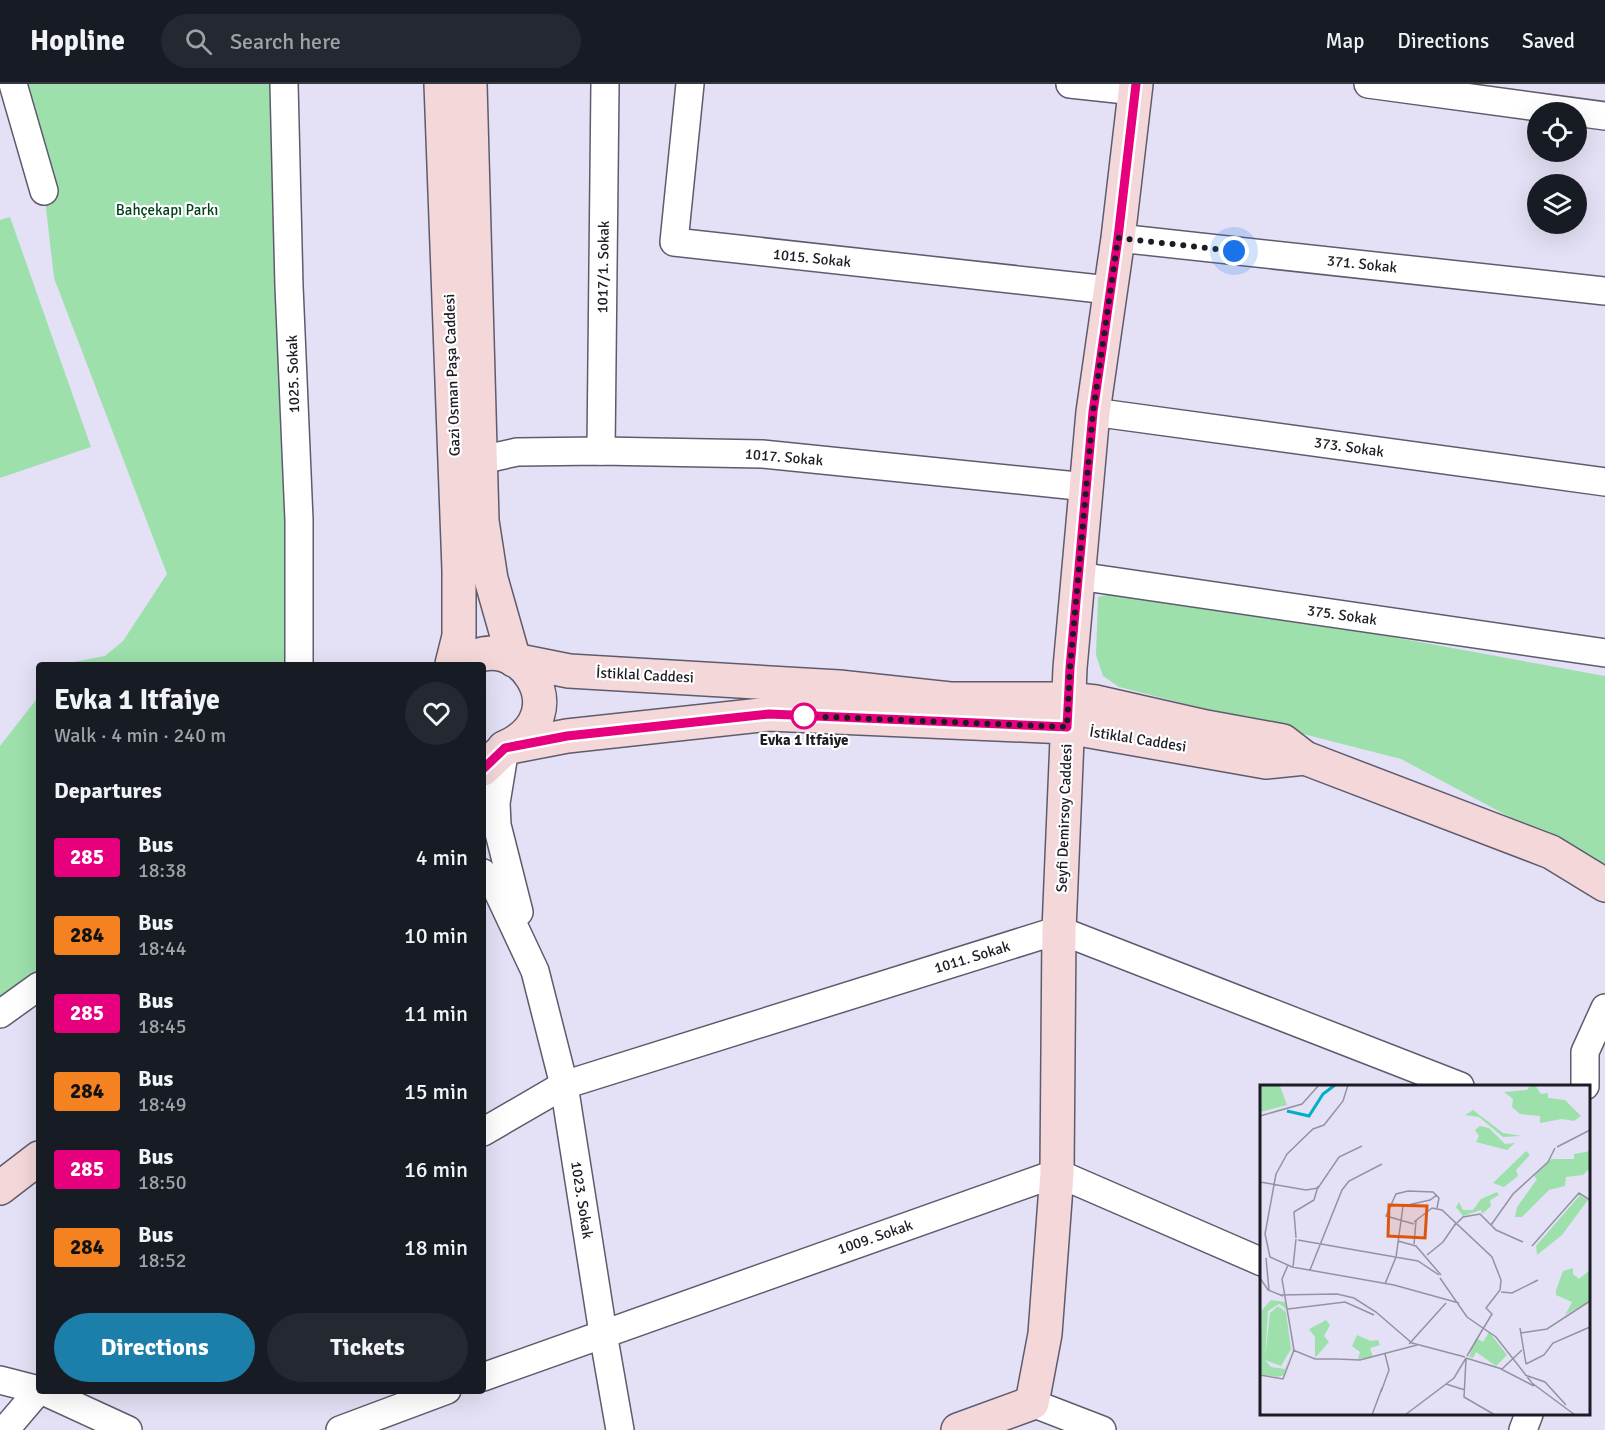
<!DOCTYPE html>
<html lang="en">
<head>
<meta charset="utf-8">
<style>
	:root { --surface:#171b24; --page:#242831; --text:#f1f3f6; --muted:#9ea1a6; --line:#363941; --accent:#1b7faa }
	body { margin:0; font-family:Signika,sans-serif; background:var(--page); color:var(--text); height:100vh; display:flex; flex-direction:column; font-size:22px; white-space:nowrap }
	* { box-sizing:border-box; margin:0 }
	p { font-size:20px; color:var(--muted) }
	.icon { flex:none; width:33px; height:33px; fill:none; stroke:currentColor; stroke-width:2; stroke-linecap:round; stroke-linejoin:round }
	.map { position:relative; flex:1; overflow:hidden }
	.drawer { position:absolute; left:36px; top:578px; width:450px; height:732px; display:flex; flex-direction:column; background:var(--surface); border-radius:6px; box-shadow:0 6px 24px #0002 }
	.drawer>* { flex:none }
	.badge { padding:0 12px; border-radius:4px; font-size:21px; line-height:39px }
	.tools { position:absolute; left:1527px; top:18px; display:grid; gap:12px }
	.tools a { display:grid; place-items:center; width:60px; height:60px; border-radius:50%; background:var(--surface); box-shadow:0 6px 24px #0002; font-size:30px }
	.you { position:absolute; width:30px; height:30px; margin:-15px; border:4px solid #fff; border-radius:50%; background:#1a73e8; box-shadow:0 0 0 9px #1a73e833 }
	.map>.badge { position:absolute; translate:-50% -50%; box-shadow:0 0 0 3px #fff }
	h2 { padding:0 18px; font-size:22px; line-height:54px }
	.round { display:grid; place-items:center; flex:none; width:63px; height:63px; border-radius:32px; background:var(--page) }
	.head { display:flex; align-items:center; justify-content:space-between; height:102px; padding:0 18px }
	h1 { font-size:28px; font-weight:700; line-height:45px }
	.button { display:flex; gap:12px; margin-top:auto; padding:12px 18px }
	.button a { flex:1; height:69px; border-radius:36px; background:var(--accent); color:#fff; font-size:24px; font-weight:700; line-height:69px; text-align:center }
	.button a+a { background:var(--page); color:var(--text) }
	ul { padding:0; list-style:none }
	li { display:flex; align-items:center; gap:18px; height:78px; padding:0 18px }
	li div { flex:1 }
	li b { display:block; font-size:22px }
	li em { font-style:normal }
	li .badge { min-width:66px; font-weight:700; text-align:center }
	header { display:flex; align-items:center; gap:36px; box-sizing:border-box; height:84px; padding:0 30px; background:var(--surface); border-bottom:2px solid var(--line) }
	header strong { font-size:28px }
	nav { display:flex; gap:33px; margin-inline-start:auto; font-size:21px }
	.search { width:420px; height:54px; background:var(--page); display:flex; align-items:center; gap:15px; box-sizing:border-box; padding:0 21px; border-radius:33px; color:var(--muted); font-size:22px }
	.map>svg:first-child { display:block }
</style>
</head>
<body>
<header>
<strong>Hopline</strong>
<div class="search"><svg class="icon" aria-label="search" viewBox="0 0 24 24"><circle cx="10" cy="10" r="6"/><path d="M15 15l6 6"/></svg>Search here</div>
<nav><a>Map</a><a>Directions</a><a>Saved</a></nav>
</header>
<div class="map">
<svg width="1605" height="1346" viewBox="0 0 1605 1346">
	<rect width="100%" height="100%" fill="#e4e1f6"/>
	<!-- green -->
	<g fill="#9de0ac">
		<polygon points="13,0 284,0 298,580 63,580 105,572 123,557 167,490 54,194 44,107"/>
		<polygon points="10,133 91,363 0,394 0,136"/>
		<polygon points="1123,507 1223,522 1605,592 1605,784 1401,675 1119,603 1103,592 1096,571 1098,513"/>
		<polygon points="39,612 39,902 0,930 0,662"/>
	</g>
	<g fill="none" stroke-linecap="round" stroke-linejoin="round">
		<!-- minor casing -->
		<g stroke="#5f5b6d" stroke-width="30">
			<g id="minor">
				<polyline points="13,0 44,107"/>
				<polyline points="284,0 289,202 299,436 299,580"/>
				<polyline points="690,0 674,158 1109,206"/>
				<polyline points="1070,0 1135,7"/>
				<polyline points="1368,0 1605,32"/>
				<polyline points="1118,154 1605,207"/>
				<polyline points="1093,328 1605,398"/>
				<polyline points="601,367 605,0"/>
				<polyline points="481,376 517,368 601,367 762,370 1087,403"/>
				<polyline points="1078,492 1605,569"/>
				<polyline points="505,664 496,719 497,741 519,828"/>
				<polyline points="483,789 497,806 535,887 564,1001 603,1249 620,1346"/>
				<polyline points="0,930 39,902"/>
				<polyline points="1585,1002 1585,968 1605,924"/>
				<polyline points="483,1048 564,1001 1059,846 1460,1002"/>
				<polyline points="483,1293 1057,1089 1262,1178"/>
				<polyline points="0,1296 39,1306"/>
				<polyline points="41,1306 128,1346"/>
				<polyline points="1032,1319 1102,1346"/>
				<polyline points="5,1346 39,1306"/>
				<polyline points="340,1346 447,1306"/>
				<polyline points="1523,1346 1529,1330"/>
			</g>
		</g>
		<!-- secondary casing -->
		<g stroke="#5f5b6d" stroke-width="36">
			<g id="secondary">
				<polyline points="441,0 459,486 459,552 452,580"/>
				<polyline points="470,0 482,437 491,495 514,576"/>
				<polyline points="514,576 569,587 839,603 950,615 1068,615 1096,618 1206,643 1283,657 1305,674 1551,768 1605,801"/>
				<path d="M463,580C515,538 582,630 504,664"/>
				<polyline points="505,664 567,652 769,630 1067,643 1266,678 1305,674"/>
				<polyline points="483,685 505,664"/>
				<polyline points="0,1104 39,1074"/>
				<polyline points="958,1346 1032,1319 1045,1250 1057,1089 1059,846 1070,584 1093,328 1118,154 1136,0"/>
			</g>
		</g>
		<!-- minor -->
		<use href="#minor" stroke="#fff" stroke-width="27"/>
		<!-- secondary -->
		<use href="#secondary" stroke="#f3d7d9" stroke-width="33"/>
	</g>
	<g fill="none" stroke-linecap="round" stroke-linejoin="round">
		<!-- line casing -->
		<g stroke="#fff" stroke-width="14">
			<polyline id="line" points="483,685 505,664 567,652 769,630 1067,643 1070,584 1093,328 1118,154 1136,0"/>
		</g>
		<!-- line -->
		<use href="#line" stroke="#e6007e" stroke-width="9"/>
		<!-- walk -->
		<polyline stroke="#1d1c24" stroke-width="6" stroke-dasharray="0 10.8" points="804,632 1067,643 1070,584 1093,328 1118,154 1234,167"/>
	</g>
	<!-- markers -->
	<circle fill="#fff" stroke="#e6007e" stroke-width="3" cx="804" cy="632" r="12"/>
	<g text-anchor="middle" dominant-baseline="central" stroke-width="4.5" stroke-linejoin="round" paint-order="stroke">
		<!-- park labels -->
		<g font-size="15" fill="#00411a" stroke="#fff">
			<text x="167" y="126">Bahçekapı Parkı</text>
		</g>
		<!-- street labels -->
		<g font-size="15" fill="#1d1c24" stroke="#fff">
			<text transform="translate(812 174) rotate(6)">1015. Sokak</text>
			<text transform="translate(1362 180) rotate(6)">371. Sokak</text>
			<text transform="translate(603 183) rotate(-89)">1017/1. Sokak</text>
			<text transform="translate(293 290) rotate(-92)">1025. Sokak</text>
			<text transform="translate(452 291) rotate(-92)">Gazi Osman Paşa Caddesi</text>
			<text transform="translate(1349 363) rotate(8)">373. Sokak</text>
			<text transform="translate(784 373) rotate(5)">1017. Sokak</text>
			<text transform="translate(1342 531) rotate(8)">375. Sokak</text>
			<text transform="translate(645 591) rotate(3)">İstiklal Caddesi</text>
			<text transform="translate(1138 655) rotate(9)">İstiklal Caddesi</text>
			<text transform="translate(1064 734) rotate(-88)">Seyfi Demirsoy Caddesi</text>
			<text transform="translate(972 873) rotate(-17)">1011. Sokak</text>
			<text transform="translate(582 1116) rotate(81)">1023. Sokak</text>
			<text transform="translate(875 1153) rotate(-19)">1009. Sokak</text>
		</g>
		<!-- stop labels -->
		<g font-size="15" font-weight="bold" fill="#1d1c24" stroke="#fff">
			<text x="804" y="656">Evka 1 Itfaiye</text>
		</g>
	</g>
	<!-- overview -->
	<g transform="translate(1260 1001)">
		<rect width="330" height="330" fill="#e4e1f6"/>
		<path d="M0,0L20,1L27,20L0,27ZM270,0H275L281,9L288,8V13L305,15L321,31L314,36L302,34L280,38V31L260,29L252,22L253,14L244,7L267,5ZM213,25L243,48L262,51L243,52L219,32L205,30ZM220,41L229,43L245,59L255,58L247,65L216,57L219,51L215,45ZM266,66L270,70L256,85L258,91L244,102L233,98ZM330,66V83L323,90L306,92L305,101L289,105L262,132H255L257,122L277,94L274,91L291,74H314V69ZM237,107L239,110L230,115L231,121L222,129L221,125L203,131L196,122L199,117L203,125H213L221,114ZM320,110L328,115L302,150L277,170L276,161ZM313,183V189L319,194L330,185V216L305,230L312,217L296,210V205L303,186ZM11,215L25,217L33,259L24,290L18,292L0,289L2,225ZM19,219L24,222L27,227L32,255V264L25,284L11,282L5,275L21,281L31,264L26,227L18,221L10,228L5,274L8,226ZM66,235L70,240L64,251L69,257L55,273V252L49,244ZM229,247L247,270L236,281L216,267L213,273L209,272L216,253L223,257ZM97,250L111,256L118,255L120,260L110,263L113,272L98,274L100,267L92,261Z" fill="#9de0ac" fill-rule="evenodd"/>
		<path fill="none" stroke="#01afc7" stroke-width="3" d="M27,26L49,31L63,9L75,0"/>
		<path fill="none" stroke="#9492a2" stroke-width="1.5" d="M0,31L42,19L59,0M297,62L330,45M27,69L16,89L5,149L10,172L32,182L134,200L199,218M26,70L53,44L64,40L83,16L88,0M0,97L46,105L58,103L79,72L102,61M154,137L172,123L182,125L232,172L241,195L240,205M154,139L126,131L136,109L148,106L173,107L179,113L177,123M231,140L253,109L288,77L295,63M194,141L203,132L220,129L236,145L263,157M36,153L34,127L54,115L58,101M38,155L158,176L179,190M138,156L156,161L181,190M154,159L156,136M272,161L319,108L330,115M167,170L183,157L196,138M6,173L9,205M33,182L36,154M50,185L82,105L89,96L122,79M0,193L8,205L23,211M180,193L207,232L236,252L272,298L315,330M125,199L136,172L143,121L170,115L177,110M241,207L252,208L278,195L274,197M20,210L77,209L94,213L116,227L152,258L205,272M28,224L85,217L114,230M260,243L266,279M223,244L232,229L226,223L240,205M261,248L287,244L330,216M149,259L186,218M33,265L55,274H78M207,271L224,242M206,273L242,284M77,274L100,275L157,260M206,274L204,312L235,330M266,279L284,270L293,258L330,242M241,284L274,301M242,284L262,265M0,290L23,294L34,265L22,194L28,180M265,290L285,297L306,320M186,299L205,305M121,307L129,285L125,269M112,330L122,303M145,330L194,293L206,273"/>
		<path fill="#de560d" fill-opacity="0.15" stroke="#de560d" stroke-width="3" d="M129,120L167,121L165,153L128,151Z"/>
		<rect width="330" height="330" fill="none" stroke="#1d1c24" stroke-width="3"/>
	</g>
</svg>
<div class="tools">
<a><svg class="icon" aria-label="locate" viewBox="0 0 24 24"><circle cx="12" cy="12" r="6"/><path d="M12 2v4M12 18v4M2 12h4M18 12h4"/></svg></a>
<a><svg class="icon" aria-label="layers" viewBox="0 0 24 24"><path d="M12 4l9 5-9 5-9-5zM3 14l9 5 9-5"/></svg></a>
</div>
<div class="you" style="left:1234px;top:167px"></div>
<section class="drawer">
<div class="head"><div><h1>Evka 1 Itfaiye</h1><p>Walk · 4 min · 240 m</p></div><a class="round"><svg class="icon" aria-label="heart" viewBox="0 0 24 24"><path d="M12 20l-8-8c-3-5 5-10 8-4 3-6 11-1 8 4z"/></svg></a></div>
<h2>Departures</h2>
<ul>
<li><span class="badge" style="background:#e6007e;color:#fff">285</span><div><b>Bus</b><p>18:38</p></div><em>4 min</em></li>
<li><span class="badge" style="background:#f58220;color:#111">284</span><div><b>Bus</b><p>18:44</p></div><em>10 min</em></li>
<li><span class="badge" style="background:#e6007e;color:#fff">285</span><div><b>Bus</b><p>18:45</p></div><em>11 min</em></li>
<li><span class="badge" style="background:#f58220;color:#111">284</span><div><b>Bus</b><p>18:49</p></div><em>15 min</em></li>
<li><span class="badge" style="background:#e6007e;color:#fff">285</span><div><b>Bus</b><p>18:50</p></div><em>16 min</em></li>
<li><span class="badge" style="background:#f58220;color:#111">284</span><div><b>Bus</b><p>18:52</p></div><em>18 min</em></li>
</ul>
<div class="button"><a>Directions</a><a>Tickets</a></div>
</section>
</div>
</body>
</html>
